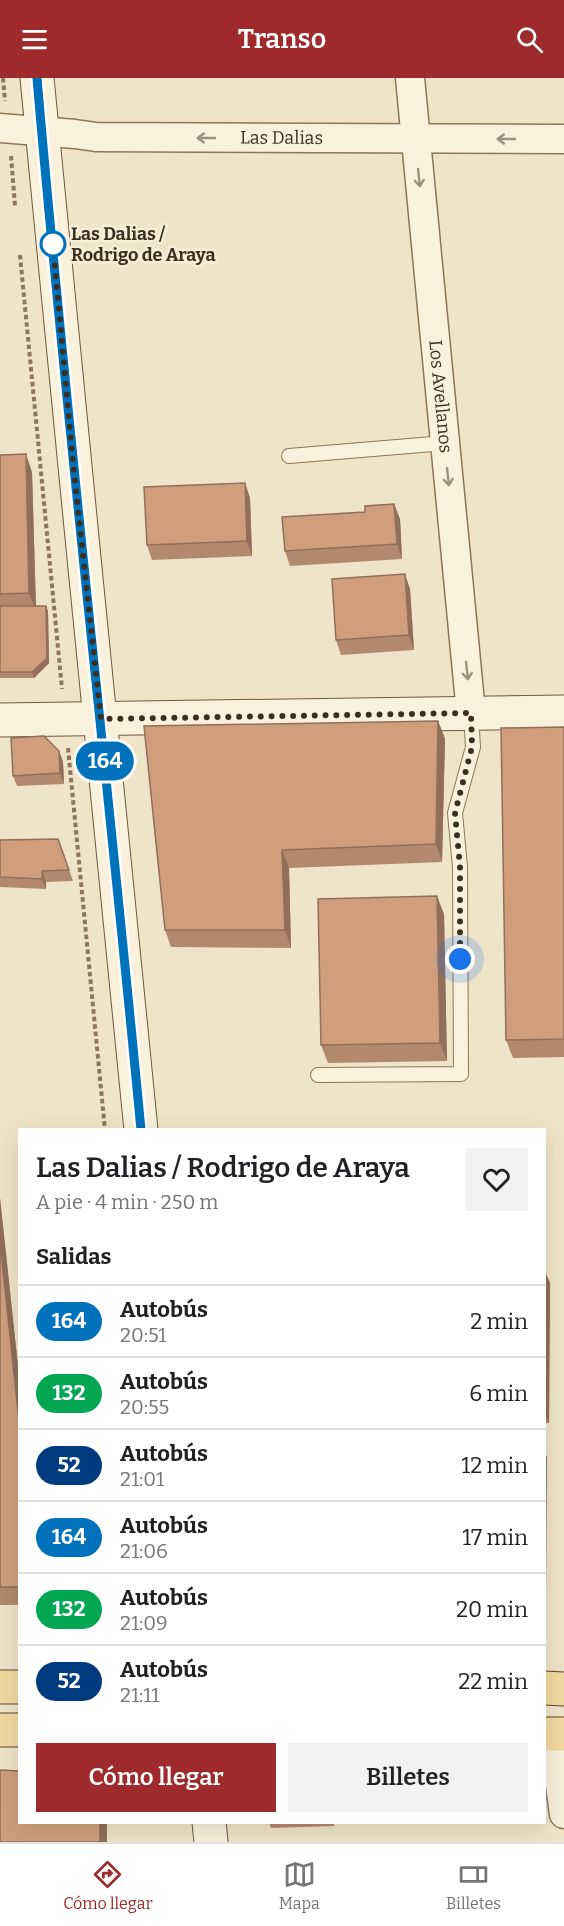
<!DOCTYPE html>
<html lang="es">
<head>
<meta charset="utf-8">
<style>
	:root { --surface:#fff; --page:#f2f2f2; --text:#202124; --muted:#757577; --line:#e0e0e0; --accent:#9e2a2b }
	body { margin:0; font-family:Bitter,serif; background:var(--page); color:var(--text); height:100vh; display:flex; flex-direction:column; font-size:22px; white-space:nowrap }
	* { box-sizing:border-box; margin:0 }
	p { font-size:20px; color:var(--muted) }
	.icon { flex:none; width:33px; height:33px; fill:none; stroke:currentColor; stroke-width:2; stroke-linecap:round; stroke-linejoin:round }
	.map { position:relative; flex:1; overflow:hidden }
	.drawer { position:absolute; left:18px; top:1050px; width:528px; height:696px; display:flex; flex-direction:column; background:var(--surface); border-radius:0px; box-shadow:0 6px 24px #0002 }
	.drawer>* { flex:none }
	.badge { padding:0 12px; border-radius:20px; font-size:21px; line-height:39px }
	.you { position:absolute; width:30px; height:30px; margin:-15px; border:4px solid #fff; border-radius:50%; background:#1a73e8; box-shadow:0 0 0 9px #1a73e833 }
	.map>.badge { position:absolute; translate:-50% -50%; box-shadow:0 0 0 3px #fff }
	h2 { padding:0 18px; font-size:22px; line-height:54px }
	.round { display:grid; place-items:center; flex:none; width:63px; height:63px; border-radius:0px; background:var(--page) }
	.headline { display:flex; align-items:center; justify-content:space-between; height:102px; padding:0 18px }
	h1 { font-size:28px; font-weight:600; line-height:45px }
	.cta { display:flex; gap:12px; margin-top:auto; padding:12px 18px }
	.cta a { flex:1; height:69px; border-radius:0px; background:var(--accent); color:#fff; font-size:24px; font-weight:600; line-height:69px; text-align:center }
	.cta a+a { background:var(--page); color:var(--text) }
	ul { padding:0; list-style:none }
	li { display:flex; align-items:center; gap:18px; height:72px; padding:0 18px; border-top:2px solid var(--line) }
	li div { flex:1 }
	li b { display:block; font-size:22px }
	li em { font-style:normal }
	li .badge { min-width:66px; font-weight:700; text-align:center }
	header { display:flex; justify-content:space-between; align-items:center; height:78px; padding:0 18px; background:var(--accent); color:#fff; font-size:27px; font-weight:600 }
	.tab-bar { display:flex; justify-content:space-around; align-items:center; height:84px; border-top:2px solid var(--line); background:var(--surface); font-size:16px; color:var(--muted) }
	.tab-bar a { display:grid; justify-items:center; gap:3px }
	.tab-bar .selected { color:var(--accent) }
	.map>svg:first-child { display:block }
</style>
</head>
<body>
<header><svg class="icon" aria-label="menu" viewBox="0 0 24 24"><path d="M4 6h16M4 12h16M4 18h16"/></svg>Transo<svg class="icon" aria-label="search" viewBox="0 0 24 24"><circle cx="10" cy="10" r="6"/><path d="M15 15l6 6"/></svg></header>
<div class="map">
<svg width="564" height="1764" viewBox="0 0 564 1764">
	<rect width="100%" height="100%" fill="#f0e4c8"/>
	<g fill="none" stroke-linecap="round" stroke-linejoin="round">
		<!-- lane casing -->
		<g stroke="#8d765c" stroke-width="16">
			<g id="lane">
				<polyline points="289,378 445,365"/>
				<polyline points="318,997 461,996 460,789 455,735 473,669 471,636"/>
			</g>
		</g>
		<!-- street casing -->
		<g stroke="#8d765c" stroke-width="31">
			<g id="street">
				<path id="s1" d="M410,0L471,635"/>
				<path id="s2" d="M0,50L75,56L96,59L564,61"/>
				<polyline points="553,1656 564,1736"/>
			</g>
		</g>
		<!-- secondary casing -->
		<g stroke="#6f573f" stroke-width="35">
			<g id="secondary">
				<path d="M37,0C70,351 107,701 141,1052"/>
				<polyline points="0,642 564,634"/>
				<polyline points="209,1744 211,1764"/>
			</g>
		</g>
		<!-- primary casing -->
		<g stroke="#5b4430" stroke-width="35">
			<g id="primary">
				<polyline points="0,1609 20,1609"/>
				<polyline points="544,1610 564,1611"/>
				<polyline points="0,1652 20,1652"/>
				<polyline points="544,1656 564,1656"/>
			</g>
		</g>
		<!-- path -->
		<g stroke="#8d765c" stroke-width="4" stroke-dasharray="4.5 3" stroke-linecap="butt">
			<polyline points="3,0 5,23"/>
			<polyline points="11,78 15,128"/>
			<polyline points="20,177 62,611"/>
			<polyline points="68,670 105,1052"/>
		</g>
		<!-- lane -->
		<use href="#lane" stroke="#faf1dc" stroke-width="14"/>
		<!-- street -->
		<use href="#street" stroke="#faf1dc" stroke-width="28"/>
		<!-- secondary -->
		<use href="#secondary" stroke="#faf1dc" stroke-width="33"/>
		<!-- primary -->
		<use href="#primary" stroke="#f3d9a0" stroke-width="33"/>
	</g>
	<!-- wall -->
	<g fill="#b2896c">
		<polygon points="0,377 32,394 36,528 46,528 48,533 49,585 34,600 0,600"/>
		<polygon points="245,405 250,420 252,478 152,482 147,467"/>
		<polygon points="394,426 400,441 402,481 290,488 285,473 365,434"/>
		<polygon points="410,511 414,572 341,577 336,562"/>
		<polygon points="438,643 445,661 442,784 289,790 291,870 171,869 165,852"/>
		<polygon points="564,649 564,979 513,980 506,962"/>
		<polygon points="59,673 63,684 64,706 17,708 13,698"/>
		<polygon points="58,761 73,803 46,804 46,811 0,809 0,762"/>
		<polygon points="444,836 447,983 328,985 321,967"/>
		<polygon points="0,1120 20,1307 20,1527 0,1527"/>
		<polygon points="544,1191 550,1205 549,1345 544,1345"/>
		<polygon points="269,1744 334,1744 334,1748 271,1750"/>
	</g>
	<!-- shaded-wall -->
	<g fill="#916f58">
		<polygon points="26,376 32,394 36,533 29,515"/>
		<polygon points="245,405 250,420 252,478 247,463"/>
		<polygon points="394,426 400,441 402,481 397,466"/>
		<polygon points="405,496 410,511 414,572 409,557"/>
		<polygon points="46,528 48,533 49,585 34,600 32,594"/>
		<polygon points="438,643 445,661 442,784 436,766"/>
		<polygon points="59,673 63,684 64,706 60,695"/>
		<polygon points="282,772 289,790 291,870 285,852"/>
		<polygon points="42,793 46,804 46,811 42,801"/>
		<polygon points="437,818 444,836 447,983 440,965"/>
		<polygon points="0,1120 20,1307 20,1352 0,1164"/>
		<polygon points="544,1191 550,1205 549,1345 544,1334"/>
		<polygon points="544,1373 547,1379 546,1520 544,1517"/>
		<rect x="100" y="1744" width="7" height="20"/>
	</g>
	<!-- building -->
	<g fill="#cf9f7d" stroke="#916f58" stroke-width="1.5">
		<polygon points="26,376 29,515 0,516 0,377"/>
		<polygon points="245,405 247,463 147,467 144,409"/>
		<polygon points="394,426 397,466 285,473 282,439 365,434 365,428"/>
		<polygon points="405,496 409,557 336,562 332,501"/>
		<polygon points="0,528 46,528 47,580 32,594 0,594"/>
		<polygon points="438,643 436,766 282,772 285,852 165,852 144,648"/>
		<polygon points="564,649 564,961 506,962 501,650"/>
		<polygon points="44,658 59,673 60,695 13,698 11,660"/>
		<polygon points="58,761 69,792 42,793 42,801 0,799 0,762"/>
		<polygon points="437,818 440,965 321,967 318,821"/>
		<polygon points="0,1164 20,1352 20,1509 0,1509"/>
		<polygon points="0,1692 20,1693 20,1744 100,1744 100,1764 0,1764"/>
	</g>
	<!-- one-way arrows -->
	<defs><path id="oneway-shaft" d="M-6 0H5M1.5-3L5.5 0L1.5 3" fill="none" stroke-width="1.6" stroke-linecap="round" stroke-linejoin="round" transform="scale(1.5)"/></defs>
	<g stroke="#9c907e">
		<use href="#oneway-shaft" transform="translate(206 60) rotate(-180)"/>
		<use href="#oneway-shaft" transform="translate(506 61) rotate(-180)"/>
		<use href="#oneway-shaft" transform="translate(419 100) rotate(84)"/>
		<use href="#oneway-shaft" transform="translate(448 399) rotate(84)"/>
		<use href="#oneway-shaft" transform="translate(467 593) rotate(84)"/>
	</g>
	<g fill="none" stroke-linecap="round" stroke-linejoin="round">
		<!-- line casing -->
		<g stroke="#fff" stroke-width="14">
			<path id="line" d="M37,0C67,351 108,701 141,1052"/>
		</g>
		<!-- line -->
		<use href="#line" stroke="#0072bc" stroke-width="9"/>
		<!-- walk -->
		<polyline stroke="#3d2e20" stroke-width="6" stroke-dasharray="0 10.8" points="53,166 73,385 101,641 471,635 472,669 455,735 460,789 460,881"/>
	</g>
	<!-- markers -->
	<circle fill="#fff" stroke="#0072bc" stroke-width="3" cx="53" cy="166" r="12"/>
	<g text-anchor="middle" dominant-baseline="central" stroke-width="5" stroke-linejoin="round" paint-order="stroke">
		<!-- street labels -->
		<g font-size="18" fill="#3d2e20" stroke="#f7eed8">
			<text stroke="none"><textPath href="#s2" startOffset="282">Las Dalias</textPath></text>
			<text stroke="none"><textPath href="#s1" startOffset="320">Los Avellanos</textPath></text>
		</g>
		<!-- stop labels -->
		<g font-size="18" font-weight="bold" fill="#3d2e20" stroke="#f7eed8" text-anchor="start">
			<text x="71" y="156">Las Dalias /<tspan x="71" dy="21">Rodrigo de Araya</tspan></text>
		</g>
	</g>
</svg>
<div class="you" style="left:460px;top:881px"></div>
<b class="badge" style="left:105px;top:683px;background:#0072bc;color:#fff">164</b>
<section class="drawer">
<div class="headline"><div><h1>Las Dalias / Rodrigo de Araya</h1><p>A pie · 4 min · 250 m</p></div><a class="round"><svg class="icon" aria-label="heart" viewBox="0 0 24 24"><path d="M12 20l-8-8c-3-5 5-10 8-4 3-6 11-1 8 4z"/></svg></a></div>
<h2>Salidas</h2>
<ul>
<li><span class="badge" style="background:#0072bc;color:#fff">164</span><div><b>Autobús</b><p>20:51</p></div><em>2 min</em></li>
<li><span class="badge" style="background:#00a651;color:#fff">132</span><div><b>Autobús</b><p>20:55</p></div><em>6 min</em></li>
<li><span class="badge" style="background:#003b80;color:#fff">52</span><div><b>Autobús</b><p>21:01</p></div><em>12 min</em></li>
<li><span class="badge" style="background:#0072bc;color:#fff">164</span><div><b>Autobús</b><p>21:06</p></div><em>17 min</em></li>
<li><span class="badge" style="background:#00a651;color:#fff">132</span><div><b>Autobús</b><p>21:09</p></div><em>20 min</em></li>
<li><span class="badge" style="background:#003b80;color:#fff">52</span><div><b>Autobús</b><p>21:11</p></div><em>22 min</em></li>
</ul>
<div class="cta"><a>Cómo llegar</a><a>Billetes</a></div>
</section>
</div>
<nav class="tab-bar">
<a class="selected"><svg class="icon" aria-label="directions" viewBox="0 0 24 24"><path d="M12 3l9 9-9 9-9-9zM9 14v-3h6M13 9l2 2-2 2"/></svg>Cómo llegar</a>
<a><svg class="icon" aria-label="map" viewBox="0 0 24 24"><path d="M3 6l6-2 6 2 6-2v14l-6 2-6-2-6 2zM9 4v14M15 6v14"/></svg>Mapa</a>
<a><svg class="icon" aria-label="tickets" viewBox="0 0 24 24"><path d="M3 7h18v10H3zM15 7v10"/></svg>Billetes</a>
</nav>
</body>
</html>
